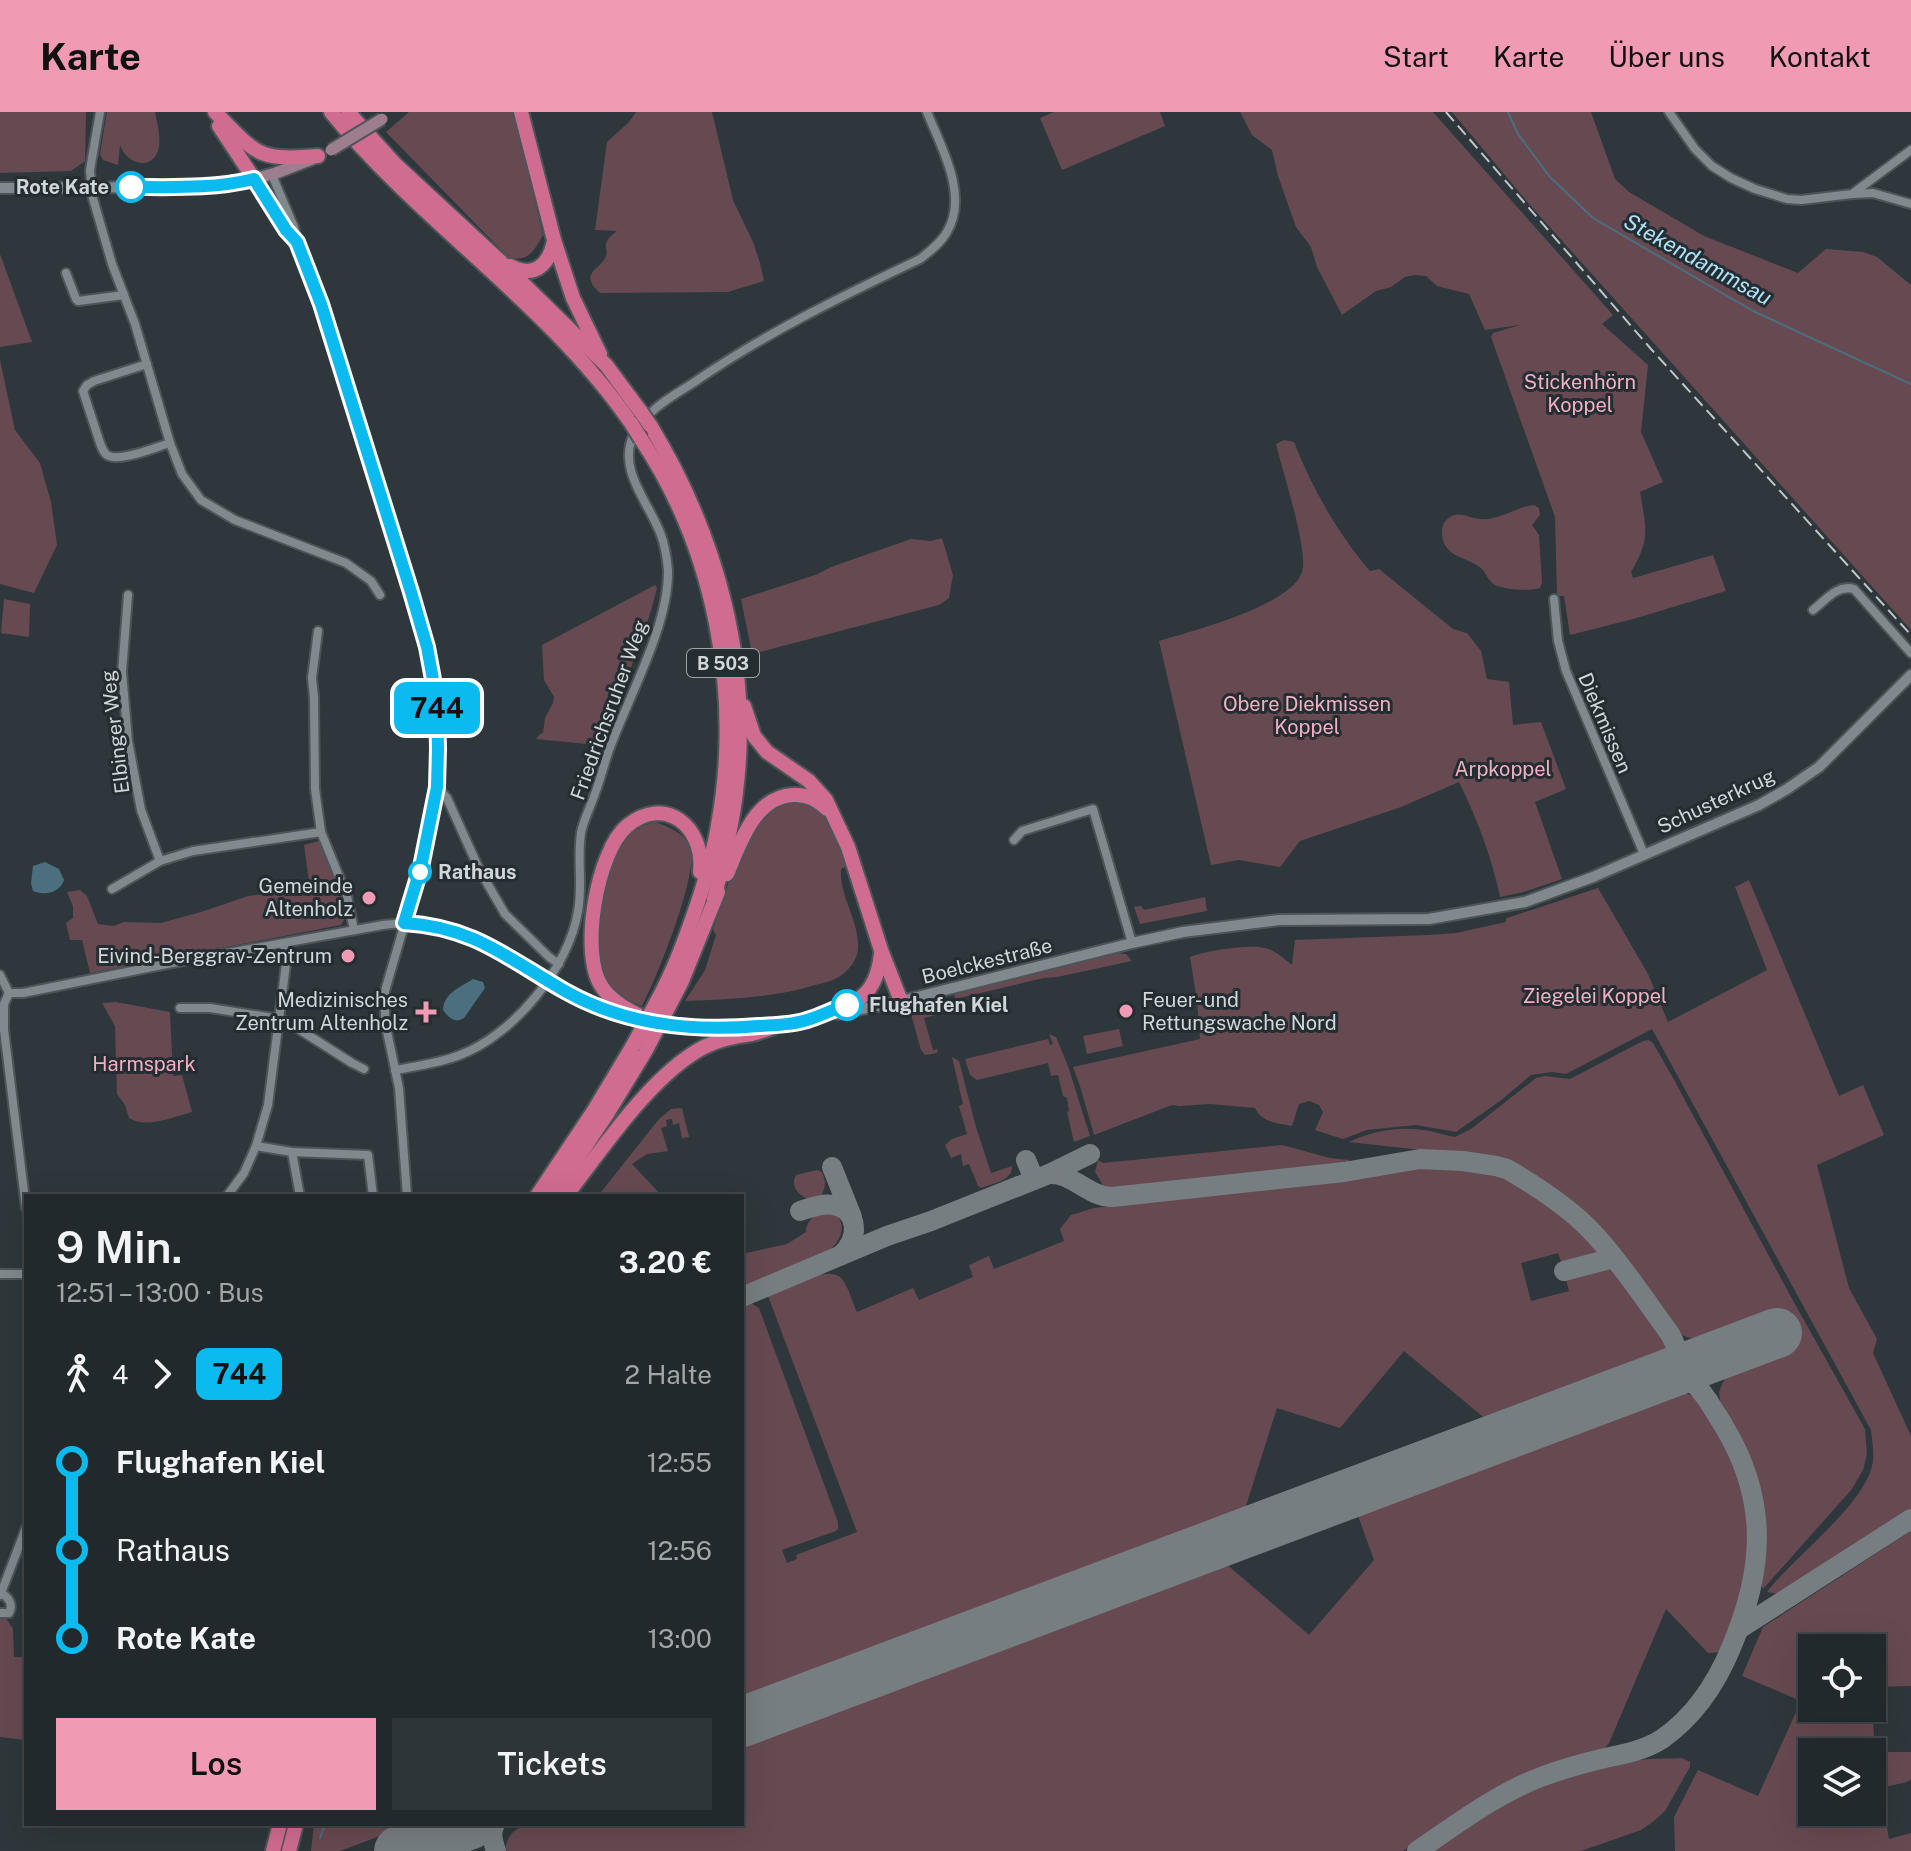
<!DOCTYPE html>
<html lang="de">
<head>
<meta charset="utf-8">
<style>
	:root { --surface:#22292c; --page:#2e3538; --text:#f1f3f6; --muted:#a2a6a9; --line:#3f4548; --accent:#f19ab3 }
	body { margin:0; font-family:"Public Sans",sans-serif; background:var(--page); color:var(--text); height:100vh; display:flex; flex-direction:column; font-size:30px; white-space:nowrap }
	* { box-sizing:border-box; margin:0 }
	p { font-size:26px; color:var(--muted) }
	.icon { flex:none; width:44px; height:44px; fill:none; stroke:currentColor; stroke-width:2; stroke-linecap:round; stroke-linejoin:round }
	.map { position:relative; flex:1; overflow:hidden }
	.details { position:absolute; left:24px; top:1082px; width:720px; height:632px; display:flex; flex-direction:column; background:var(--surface); border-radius:0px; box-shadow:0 8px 32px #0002,0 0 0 2px var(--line) }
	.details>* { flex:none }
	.badge { padding:0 16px; border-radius:12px; font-size:28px; line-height:52px }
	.tools { position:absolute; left:1798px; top:1522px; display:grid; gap:16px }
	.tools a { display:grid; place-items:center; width:88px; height:88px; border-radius:0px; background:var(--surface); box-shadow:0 8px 32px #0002,0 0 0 2px var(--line); font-size:40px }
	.map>.badge { position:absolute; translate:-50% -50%; box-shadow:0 0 0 4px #fff }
	.legs { display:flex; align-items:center; gap:12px; height:88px; padding:0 32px; font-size:26px }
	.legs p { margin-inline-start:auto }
	.head { display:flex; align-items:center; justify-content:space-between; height:136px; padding:0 32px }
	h1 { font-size:44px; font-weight:600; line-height:60px }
	.action { display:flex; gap:16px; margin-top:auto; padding:16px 32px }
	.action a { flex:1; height:92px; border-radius:0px; background:var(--accent); color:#111; font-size:32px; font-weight:600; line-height:92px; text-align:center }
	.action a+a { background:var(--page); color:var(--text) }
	ul { padding:0 32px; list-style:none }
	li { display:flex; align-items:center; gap:28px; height:88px; font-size:30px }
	li i { display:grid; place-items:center; width:12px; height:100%; margin:0 10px; background:currentColor }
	li i::after { content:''; width:20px; height:20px; margin:-10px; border:6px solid; border-radius:50%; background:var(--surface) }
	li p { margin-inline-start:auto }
	li:first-child i { background:linear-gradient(#0000 50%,currentColor 0) }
	li:last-child i { background:linear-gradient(currentColor 50%,#0000 0) }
	header { display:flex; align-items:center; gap:48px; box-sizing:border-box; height:112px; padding:0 40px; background:var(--accent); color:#111 }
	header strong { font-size:38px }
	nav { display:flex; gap:44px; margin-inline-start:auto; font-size:28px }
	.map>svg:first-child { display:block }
</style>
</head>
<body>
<header>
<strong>Karte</strong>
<nav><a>Start</a><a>Karte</a><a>Über uns</a><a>Kontakt</a></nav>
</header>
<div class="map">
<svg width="1911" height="1739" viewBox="0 0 1911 1739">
	<rect width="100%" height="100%" fill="#2e373b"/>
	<!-- green -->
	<g fill="#674a51" fill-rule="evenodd">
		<polygon points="0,0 86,0 85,49 71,59 0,61"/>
		<path d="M107,0H155C157,11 162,28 158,39C150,60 126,51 120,33L118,53L103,48L100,42Z"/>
		<path d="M409,0H513L543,123C534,139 528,151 508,145L386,20Z"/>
		<path d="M636,0H712L733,88L753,130L760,151L764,169L728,180L600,181L593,174L590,166C593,156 597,157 603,149C613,138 596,134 617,119L595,118L607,30L629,10Z"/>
		<polygon points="1054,0 1160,0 1165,14 1062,58 1040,6"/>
		<path d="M1240,0H1433L1613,203L1602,212L1648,253L1641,320L1663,370L1640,380C1646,416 1651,426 1631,460L1633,466L1713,443L1726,479L1633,507L1570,523L1564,484H1557L1555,405L1491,225L1493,221L1520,213L1485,218L1469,182L1437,174L1426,164L1415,163L1405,165L1391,175L1376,179L1342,203L1317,155L1311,135L1296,115L1278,64L1272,38L1252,23Z"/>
		<polygon points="1452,0 1591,0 1615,67 1629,80 1704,124 1798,161 1826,137 1863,140 1877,145 1911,173 1911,518 1530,93"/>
		<polygon points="0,142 32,230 0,235"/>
		<polygon points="0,248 15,318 40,351 51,390 57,433 34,481 0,472"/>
		<path d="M1284,328L1294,330C1312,376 1338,422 1370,459L1379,457L1453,517L1467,521L1481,539L1487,567L1509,570L1513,613L1541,610L1566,677L1535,690L1562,767L1524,780L1500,785C1492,746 1477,706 1459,670L1401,695L1300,729L1280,755L1239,748L1211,753L1159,529C1192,519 1291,494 1302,460C1309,440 1282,357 1276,332Z"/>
		<path d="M1534,393L1539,396L1540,403L1532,413L1539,423L1542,471L1540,476C1530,479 1508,478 1497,474C1489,471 1487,462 1481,456C1466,444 1443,446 1442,421C1442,414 1444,409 1450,405C1460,399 1469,406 1480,407C1498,409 1516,395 1534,393Z"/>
		<polygon points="942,426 953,463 949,486 939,493 752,542 741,487 818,462 831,455 911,427 931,429"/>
		<path d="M655,473L657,476C644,530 620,582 597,633L536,627L540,622L543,621L545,606L553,591L554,585L544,568L542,533Z"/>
		<polygon points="4,487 30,492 29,525 1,521"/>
		<path d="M805,688L825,701L848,753L841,757C839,784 859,808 858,835C858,848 849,858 839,865C832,869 823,871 815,873C773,886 729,887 685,889L705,858L716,823L713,818L728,772L755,711L779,690Z"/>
		<path d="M656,710C668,715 685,721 690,735C700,760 656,868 642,894C629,888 616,882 608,869C588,838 600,794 610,761C612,754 613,744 617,738C627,723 640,713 656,710Z"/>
		<polygon points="319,729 338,773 346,804 341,813 90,861 82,828 70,828 66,811 73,806 73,794 67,780 80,778 87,784 98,812 114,814 124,810 161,811 204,799 248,784 310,777 304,733"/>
		<path d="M1749,768L1839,984L1863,973L1884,1023L1817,1053L1849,1176L1877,1227L1873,1241L1911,1324V1398L1778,1482L1767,1480C1793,1445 1867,1392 1873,1349C1874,1339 1872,1328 1871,1318L1652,917L1566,962L1552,960L1531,963L1500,989L1456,1020L1416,1013L1367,1018L1343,1027L1315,1018L1323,1000L1319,993L1309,989L1299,992L1292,1014C1278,1011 1262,1011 1255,996L1210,992L1180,994L1172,993L1094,1023L1080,974L1073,955L1200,927L1197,889L1190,845C1205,839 1250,832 1265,836C1275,838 1284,847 1292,853L1295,828L1428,823L1456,821L1506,810V807L1507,806L1598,776L1648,862L1668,910L1767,858L1735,775Z"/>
		<polygon points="1205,785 1207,799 1140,812 1134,795 1141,794 1144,798"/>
		<polygon points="1114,841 1126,842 1132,849 1057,865 1044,866 955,887 954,881"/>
		<path d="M116,890L170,900L173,964L182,963L192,1000C174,1005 146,1017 129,1006L125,993L117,982L115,914L102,891Z"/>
		<polygon points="951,893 952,899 924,906 933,938 938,937 937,941 925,943 921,938 911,902"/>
		<polygon points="1119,917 1123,934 1087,942 1083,924"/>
		<polygon points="1049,922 1056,925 1068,954 1090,1024 1074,1030 1067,1000 1069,999 1067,986 1063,984 1058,963 1051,964 1048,951 977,968 970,963 965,947 1048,927 1050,933 1053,932"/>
		<path d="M1649,928L1653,931L1673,966L1791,1185L1865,1317L1867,1342L1863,1358L1852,1377L1763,1477L1760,1468L1763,1417L1757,1375L1742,1333L1721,1295L1719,1280L1722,1272L1729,1261L1787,1238L1773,1201C1753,1208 1711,1230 1691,1226C1684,1225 1679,1221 1674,1216L1618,1140L1590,1108L1519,1056L1498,1048L1485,1045L1349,1030C1372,1019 1397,1014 1423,1018C1434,1019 1444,1023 1455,1025L1471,1017L1536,966L1545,964L1570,967L1643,929Z"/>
		<path d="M952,945L959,949L976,1015L991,1061L1012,1054C1013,1069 993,1071 981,1076L978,1074L969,1052L963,1054L961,1042L951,1046L945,1033L952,1027L967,1022L959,994L963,992Z"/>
		<polygon points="682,996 689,1025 682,1026 679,1011 673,1013 672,1007 666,1008 667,1014 661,1016 668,1039 647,1042 632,1052 662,1084 598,1084 659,1007 671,997"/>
		<polygon points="1282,1033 1330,1046 1349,1048 1350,1051 1112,1077 1103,1073 1095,1060 1098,1048 1103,1051"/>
		<path d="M1421,1054C1447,1054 1476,1054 1501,1063C1510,1066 1519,1074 1527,1079C1553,1097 1578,1114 1599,1138V1142L1591,1147L1563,1155L1558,1141L1521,1151L1531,1189L1569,1179L1565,1164L1594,1155L1611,1154L1665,1226L1666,1237L1664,1242L1488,1309L1404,1239L1340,1316L1277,1296L1244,1400L742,1589V1195L751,1191L759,1196L838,1410V1417L836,1419L782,1438L787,1451L797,1447L796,1443L857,1420L768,1184C784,1177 825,1153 840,1165C848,1172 852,1190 857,1200L913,1176L919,1188L973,1165L969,1153L989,1144L994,1157L1064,1129L1060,1117L1071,1103L1094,1096L1365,1066Z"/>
		<path d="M817,1058L822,1060C826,1070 826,1075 821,1084L807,1087C798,1082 790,1074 796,1063Z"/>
		<path d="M830,1100C849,1108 842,1127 830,1138L742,1176V1142L787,1132L806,1120C807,1106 816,1102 830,1100Z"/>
		<path d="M1678,1280C1697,1281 1704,1295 1714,1310C1763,1385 1756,1453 1725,1533L1720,1540L1708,1541L1666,1497L1609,1631L1605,1636L1552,1653L1491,1681L1403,1739H505C507,1723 513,1718 528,1712H742V1632L1225,1451L1309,1523L1374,1448L1357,1401Z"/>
		<path d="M1911,1419V1574L1872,1575V1536H1812V1596H1872V1591L1875,1640H1911V1667L1907,1670L1880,1676L1889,1727L1911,1721V1739H1675L1674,1705L1698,1658L1758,1684L1801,1589L1742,1564L1763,1515ZM1812,1640H1872V1700H1812Z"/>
		<polygon points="0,1506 6,1506 13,1517 14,1545 26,1545 26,1628 0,1625"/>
		<path d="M1682,1646L1690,1650V1655L1665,1699L1654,1709L1641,1718L1581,1739H1430C1495,1697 1560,1655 1639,1648C1653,1646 1668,1647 1682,1646Z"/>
		<polygon points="314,1712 412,1712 340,1739 311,1739"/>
	</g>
	<!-- water -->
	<g fill="#4b6f7f">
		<path d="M45,750L59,757L64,768C59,781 46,784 33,779L31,771L33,754Z"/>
		<path d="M473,867L483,870L485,876L464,906C455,912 449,906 443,898C444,881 459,876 473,867Z"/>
	</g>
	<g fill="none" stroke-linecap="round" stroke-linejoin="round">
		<!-- stream -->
		<g stroke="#4b6f7f" stroke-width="2">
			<polyline points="1508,0 1518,22 1550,65 1593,106 1753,199 1911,272"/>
			<polyline points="320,1726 325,1712"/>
		</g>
		<!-- taxiway -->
		<g stroke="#777e82" stroke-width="20">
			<polyline points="1026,1048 1034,1067"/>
			<polyline points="832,1055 852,1105"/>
			<path d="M1049,1062C1072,1060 1088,1085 1112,1085L1344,1060L1420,1047L1463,1049L1496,1054L1507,1057C1538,1075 1572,1097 1596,1124C1623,1154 1646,1189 1670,1222C1682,1243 1679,1252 1660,1265"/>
			<path d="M800,1099C810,1096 822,1091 833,1093C860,1098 859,1128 841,1143"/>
			<polyline points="1564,1159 1606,1148 1612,1144"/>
			<polyline points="742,1185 887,1124 931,1109 1049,1062 1090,1042"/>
			<polyline points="1739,1517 1911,1407"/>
			<path d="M495,1712C490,1722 493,1729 496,1739"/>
			<path d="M1417,1739C1457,1712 1496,1682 1541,1665C1562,1657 1584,1651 1605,1646C1625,1642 1645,1638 1662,1627C1695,1604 1716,1572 1731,1536C1764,1459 1769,1390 1725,1316C1720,1307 1714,1299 1709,1290C1695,1270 1687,1259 1660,1265"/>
		</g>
		<!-- runway -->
		<g stroke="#777e82" stroke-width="50">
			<polyline points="742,1610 1777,1221"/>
			<polyline points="399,1739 471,1712"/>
		</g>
		<!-- minor casing -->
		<g stroke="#4e5559" stroke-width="12">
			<g id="minor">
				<polyline points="100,0 90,58 92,83 112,152 135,212 170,331 182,362 201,388 235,408 346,451 371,469 380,483"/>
				<polyline points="1669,0 1695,37 1712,54 1731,66 1755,77 1787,87 1801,88 1852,82 1911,38"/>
				<polyline points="272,63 294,115 297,130 321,192 411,480 427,535 437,589 438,653 432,708 421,755 385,879 385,910 399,976 407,1084"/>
				<polyline points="254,67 286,118 296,129"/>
				<polyline points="1853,82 1873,81 1911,92"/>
				<polyline points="66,161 76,187 78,189 124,183"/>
				<path d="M147,252L94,269L87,273L83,279L100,331C102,336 103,340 107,343C119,351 156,335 170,331"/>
				<polyline points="128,483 122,560 128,629 141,698 160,749"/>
				<polyline points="1554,487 1558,529 1566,559 1644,742"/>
				<path d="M1813,498C1825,489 1837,472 1854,477L1911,541"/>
				<polyline points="318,519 312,566 314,585 315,677 321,720 347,784 354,818"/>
				<polyline points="437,675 447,686 480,759 505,802 549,845 559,852"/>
				<polyline points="1014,728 1022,719 1093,697 1132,831"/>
				<polyline points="112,777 160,749 193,739 321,720"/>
				<polyline points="0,863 9,881"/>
				<path d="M9,881H23L172,851L383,813C459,803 503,844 564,879C588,892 612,902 639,908"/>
				<polyline points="9,881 4,892 4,918 26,1096"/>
				<polyline points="180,896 210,896 280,907 289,911 352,951 364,957"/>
				<path d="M395,958C417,954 440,951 460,943C513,923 569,856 578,799C583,774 577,747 581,721C583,710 589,698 593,687C599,672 603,656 608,641C627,587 669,515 668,458C667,447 665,434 661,423C650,392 616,357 634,322C647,298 671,285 693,271C764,222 842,184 920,147C930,139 941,131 947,120C969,83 941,35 927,0"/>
				<polyline points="256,1034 292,1040 368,1043 373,1084"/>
				<polyline points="292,1040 300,1084"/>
				<polyline points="227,1084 244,1061 256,1034 268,993 286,852 284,831"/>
				<polyline points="0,1162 26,1162"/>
				<polyline points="1,1481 26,1416"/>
				<path d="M0,1483L1,1481C8,1485 14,1492 9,1501H0"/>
			</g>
		</g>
		<!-- tertiary casing -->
		<g stroke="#4e5559" stroke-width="14">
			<g id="tertiary">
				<polyline points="0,76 181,75 237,71 254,67"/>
				<polyline points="838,902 901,889 1132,831 1183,820 1279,808 1429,807 1525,790 1593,765 1759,693 1787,677 1819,655 1911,563"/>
				<path d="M657,912C708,920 761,917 811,908"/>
			</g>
		</g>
		<!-- secondary casing -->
		<g stroke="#4e5559" stroke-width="15">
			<polyline id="secondary" points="254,67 276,61 312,47"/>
		</g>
		<!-- trunk casing -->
		<g stroke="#4e5559" stroke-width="18">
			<g id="trunk">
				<path d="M215,0C257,42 256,49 318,44"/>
				<path d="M331,0C422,112 548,191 631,311"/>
				<polyline points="348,0 395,52 501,150 606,253 641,300"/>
				<polyline points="521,0 554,128 573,186 600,242"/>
				<polyline points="219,14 254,67"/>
				<path d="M510,154C534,167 549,153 554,129"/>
				<path d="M650,313C717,423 752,551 736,680C732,716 723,752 714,787"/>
				<path d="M641,327C715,438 742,582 718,713C714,739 706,765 698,790C686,825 674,859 656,891"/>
				<polyline points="744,594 754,624 767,640 809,669 826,688 848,735 881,838 901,889"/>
				<path d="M727,762C740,732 754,685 793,683C807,682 817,688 827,697"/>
				<polyline points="669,894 682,869 718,780"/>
				<path d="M805,909C847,892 875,894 881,842"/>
				<path d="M657,912C637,902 615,894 602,875C579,842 597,739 627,714C665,682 705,715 700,760"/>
				<polyline points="537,1084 593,1000 632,935"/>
				<polyline points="552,1084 607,1002 646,938"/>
				<path d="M566,1084C602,1037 652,962 704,935C720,927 735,924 752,922C762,920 772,915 782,912"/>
				<polyline points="273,1739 280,1712"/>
				<polyline points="289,1739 296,1712"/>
			</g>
		</g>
		<!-- minor -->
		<use href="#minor" stroke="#7f898e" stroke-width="8"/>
		<!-- tertiary -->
		<use href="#tertiary" stroke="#7f898e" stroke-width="10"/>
		<!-- secondary -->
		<use href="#secondary" stroke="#9d7e8f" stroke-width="11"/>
		<!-- trunk -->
		<use href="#trunk" stroke="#d06c90" stroke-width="14"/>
		<!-- rail -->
		<polyline stroke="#c0c6c9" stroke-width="2" stroke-dasharray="12 6" stroke-linecap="butt" points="1446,0 1651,237 1911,523"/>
		<!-- secondary-bridge casing -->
		<g stroke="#4e5559" stroke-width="15" stroke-linecap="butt">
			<polyline id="secondary-bridge" points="331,38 382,7"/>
		</g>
		<!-- trunk-bridge casing -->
		<g stroke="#4e5559" stroke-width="18" stroke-linecap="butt">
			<g id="trunk-bridge">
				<polyline points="641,300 650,313"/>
				<polyline points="631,311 641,327"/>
				<polyline points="632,935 656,891"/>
				<polyline points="646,938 669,894"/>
			</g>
		</g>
		<!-- secondary-bridge -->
		<use href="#secondary-bridge" stroke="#9d7e8f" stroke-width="11"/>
		<!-- trunk-bridge -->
		<use href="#trunk-bridge" stroke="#d06c90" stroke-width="14"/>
	</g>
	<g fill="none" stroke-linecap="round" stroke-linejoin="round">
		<!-- line-1 casing -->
		<g stroke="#fff" stroke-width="18">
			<path id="line-1" d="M131,75C172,75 214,77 254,67L286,118L297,130L321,192L411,480L427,535L437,589L438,637L437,675L421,755L404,811C474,815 507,846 565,879C625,913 691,920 759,914C775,913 792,913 807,908C821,904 833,897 847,893"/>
		</g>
		<!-- line-1 -->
		<use href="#line-1" stroke="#0bbbef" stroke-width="12"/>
	</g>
	<!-- markers -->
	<g fill="#fff" stroke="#0bbbef" stroke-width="4">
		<circle cx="131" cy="75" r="14"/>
		<circle cx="420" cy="760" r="10"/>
		<circle cx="847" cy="893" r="14"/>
	</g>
	<g fill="#f19ab3" stroke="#242d31" stroke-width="3">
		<circle cx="369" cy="786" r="8"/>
		<circle cx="348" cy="844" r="8"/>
		<circle cx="1126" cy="899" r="8"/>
		<path d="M422 888h8v8h8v8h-8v8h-8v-8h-8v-8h8z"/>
	</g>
	<g text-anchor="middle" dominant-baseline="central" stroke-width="6" stroke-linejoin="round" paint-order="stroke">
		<!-- shield labels -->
		<rect fill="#242d31" stroke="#9da3a7" stroke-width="2" x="687" y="537" width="72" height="28" rx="6"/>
		<g font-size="18" font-weight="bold" fill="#d1d6d9">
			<text x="723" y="551">B 503</text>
		</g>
		<!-- stop labels -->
		<g font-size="20" font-weight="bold" fill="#d1d6d9" stroke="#242d31" text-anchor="start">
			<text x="109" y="75" text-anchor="end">Rote Kate</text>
			<text x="438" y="760">Rathaus</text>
			<text x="869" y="893">Flughafen Kiel</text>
		</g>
		<!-- park labels -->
		<g font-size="20" fill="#f1b0c1" stroke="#242d31">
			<text x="1580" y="270">Stickenhörn<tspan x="1580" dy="23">Koppel</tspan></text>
			<text x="1307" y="592">Obere Diekmissen<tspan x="1307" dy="23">Koppel</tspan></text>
			<text x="1503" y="657">Arpkoppel</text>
			<text x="1595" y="884">Ziegelei Koppel</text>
			<text x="144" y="952">Harmspark</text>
		</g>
		<!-- street labels -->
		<g font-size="20" fill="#d1d6d9" stroke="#242d31">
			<text transform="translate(609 598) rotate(-70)">Friedrichsruher Weg</text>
			<text transform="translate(1605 611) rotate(67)">Diekmissen</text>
			<text transform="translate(115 620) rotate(-97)">Elbinger Weg</text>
			<text transform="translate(1716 689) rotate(-25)">Schusterkrug</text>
			<text transform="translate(987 849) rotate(-14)">Boelckestraße</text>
		</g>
		<!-- poi labels -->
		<g font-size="20" fill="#d1d6d9" stroke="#242d31" text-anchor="end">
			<text x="353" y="774">Gemeinde<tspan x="353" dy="23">Altenholz</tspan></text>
			<text x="332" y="844">Eivind-Berggrav-Zentrum</text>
			<text x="408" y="888">Medizinisches<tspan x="408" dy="23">Zentrum Altenholz</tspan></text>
			<text x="1142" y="888" text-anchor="start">Feuer- und<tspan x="1142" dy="23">Rettungswache Nord</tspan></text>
		</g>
		<!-- water labels -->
		<g font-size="22" font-style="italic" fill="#ade1f9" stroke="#242d31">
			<text transform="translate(1698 147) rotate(29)">Stekendammsau</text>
		</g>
	</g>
</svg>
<div class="tools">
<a><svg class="icon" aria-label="locate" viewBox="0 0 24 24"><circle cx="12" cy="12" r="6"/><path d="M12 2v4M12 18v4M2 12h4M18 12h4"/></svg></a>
<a><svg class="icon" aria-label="layers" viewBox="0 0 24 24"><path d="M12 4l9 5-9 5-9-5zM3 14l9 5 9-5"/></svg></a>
</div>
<b class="badge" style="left:437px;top:596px;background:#0bbbef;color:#111">744</b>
<section class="details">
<div class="head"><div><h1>9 Min.</h1><p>12:51 – 13:00 · Bus</p></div><b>3.20 €</b></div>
<div class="legs"><svg class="icon" aria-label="walk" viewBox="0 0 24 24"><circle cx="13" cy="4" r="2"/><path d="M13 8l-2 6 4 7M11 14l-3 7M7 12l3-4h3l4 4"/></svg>4<svg class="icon" aria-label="forward" viewBox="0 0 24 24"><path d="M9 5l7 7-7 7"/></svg><b class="badge" style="background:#0bbbef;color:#111">744</b><p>2 Halte</p></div>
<ul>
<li><i style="color:#0bbbef"></i><b>Flughafen Kiel</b><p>12:55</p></li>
<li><i style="color:#0bbbef"></i><span>Rathaus</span><p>12:56</p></li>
<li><i style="color:#0bbbef"></i><b>Rote Kate</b><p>13:00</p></li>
</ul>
<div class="action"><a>Los</a><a>Tickets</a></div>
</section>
</div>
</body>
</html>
